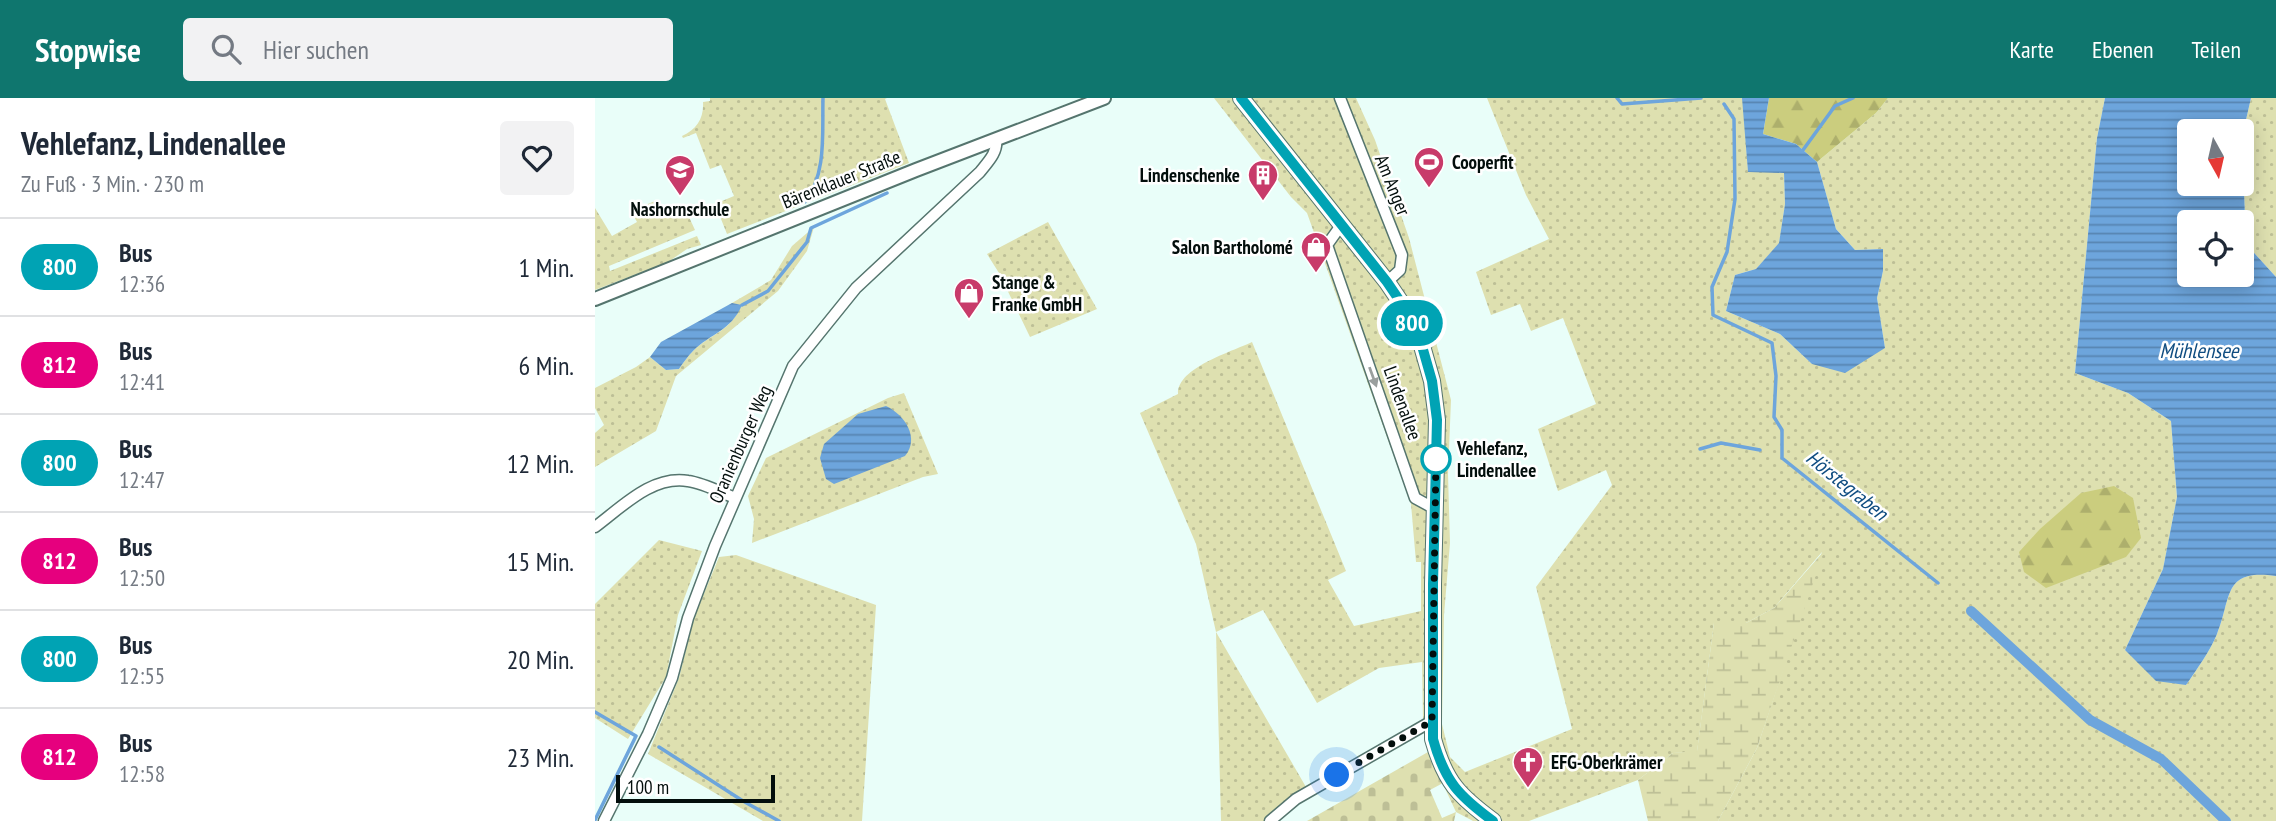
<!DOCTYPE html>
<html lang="de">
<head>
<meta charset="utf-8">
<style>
	:root { --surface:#fff; --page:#f2f2f3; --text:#1f2937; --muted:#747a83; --line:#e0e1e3; --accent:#0f766e }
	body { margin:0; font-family:"PT Sans Narrow",sans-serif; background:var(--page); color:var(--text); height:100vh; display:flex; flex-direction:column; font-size:26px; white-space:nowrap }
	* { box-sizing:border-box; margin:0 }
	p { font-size:23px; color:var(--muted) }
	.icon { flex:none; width:38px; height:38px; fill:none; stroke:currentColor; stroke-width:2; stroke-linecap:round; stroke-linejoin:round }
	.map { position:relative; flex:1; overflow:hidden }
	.side { display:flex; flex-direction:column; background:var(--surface); width:595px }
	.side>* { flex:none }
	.badge { padding:0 14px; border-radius:23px; font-size:24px; line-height:46px }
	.needle { width:46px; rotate:172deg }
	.controls { position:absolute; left:1582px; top:21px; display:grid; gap:14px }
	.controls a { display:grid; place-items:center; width:77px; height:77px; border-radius:7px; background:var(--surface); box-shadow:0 4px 18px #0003; font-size:35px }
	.scale { position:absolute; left:21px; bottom:18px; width:159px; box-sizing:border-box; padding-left:7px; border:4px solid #030e0c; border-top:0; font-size:19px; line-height:24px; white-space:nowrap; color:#030e0c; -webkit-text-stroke:5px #fff; paint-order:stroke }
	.you { position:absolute; width:35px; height:35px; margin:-18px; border:5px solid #fff; border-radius:50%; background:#1a73e8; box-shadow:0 0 0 10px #1a73e833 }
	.map>.badge { position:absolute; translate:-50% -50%; box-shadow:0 0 0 4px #fff }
	.round { display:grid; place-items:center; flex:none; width:74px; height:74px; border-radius:7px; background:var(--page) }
	.summary { display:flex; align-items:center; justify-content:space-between; height:119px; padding:0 21px }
	h1 { font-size:33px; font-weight:600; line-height:52px }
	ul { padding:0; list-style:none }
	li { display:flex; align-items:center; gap:21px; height:98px; padding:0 21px; border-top:2px solid var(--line) }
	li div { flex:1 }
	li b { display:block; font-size:26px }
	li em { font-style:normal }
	li .badge { min-width:77px; font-weight:700; text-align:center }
	header { display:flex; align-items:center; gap:42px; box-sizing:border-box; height:98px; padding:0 35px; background:var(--accent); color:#fff }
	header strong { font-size:33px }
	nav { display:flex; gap:38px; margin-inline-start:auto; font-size:24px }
	.search { width:490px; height:63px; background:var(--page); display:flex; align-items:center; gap:18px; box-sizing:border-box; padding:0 24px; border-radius:7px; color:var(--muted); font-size:26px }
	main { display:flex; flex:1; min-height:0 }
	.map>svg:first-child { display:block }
</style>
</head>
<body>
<header>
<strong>Stopwise</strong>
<div class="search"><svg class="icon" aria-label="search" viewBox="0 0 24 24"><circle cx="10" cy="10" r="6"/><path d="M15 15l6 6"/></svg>Hier suchen</div>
<nav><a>Karte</a><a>Ebenen</a><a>Teilen</a></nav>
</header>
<main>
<section class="side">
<div class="summary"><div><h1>Vehlefanz, Lindenallee</h1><p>Zu Fuß · 3 Min. · 230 m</p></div><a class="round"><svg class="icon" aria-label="heart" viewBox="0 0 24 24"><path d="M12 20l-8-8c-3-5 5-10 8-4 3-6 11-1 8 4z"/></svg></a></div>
<ul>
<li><span class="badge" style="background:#00a3b4;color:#fff">800</span><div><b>Bus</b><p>12:36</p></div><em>1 Min.</em></li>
<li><span class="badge" style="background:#e6007e;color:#fff">812</span><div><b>Bus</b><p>12:41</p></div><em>6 Min.</em></li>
<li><span class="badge" style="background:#00a3b4;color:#fff">800</span><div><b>Bus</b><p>12:47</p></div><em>12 Min.</em></li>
<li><span class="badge" style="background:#e6007e;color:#fff">812</span><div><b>Bus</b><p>12:50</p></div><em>15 Min.</em></li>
<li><span class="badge" style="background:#00a3b4;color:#fff">800</span><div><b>Bus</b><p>12:55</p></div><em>20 Min.</em></li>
<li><span class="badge" style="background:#e6007e;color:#fff">812</span><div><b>Bus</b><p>12:58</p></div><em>23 Min.</em></li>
</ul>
</section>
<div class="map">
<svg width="1681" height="723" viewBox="0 0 1681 723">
	<defs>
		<pattern id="grass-dots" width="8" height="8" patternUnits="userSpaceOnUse" patternTransform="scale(1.75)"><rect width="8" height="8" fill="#dee0b0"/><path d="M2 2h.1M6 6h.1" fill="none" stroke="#bdbf96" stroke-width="1.8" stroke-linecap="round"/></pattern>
		<pattern id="forest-firs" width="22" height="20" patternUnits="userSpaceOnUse" patternTransform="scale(1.75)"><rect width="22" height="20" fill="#cbcd7e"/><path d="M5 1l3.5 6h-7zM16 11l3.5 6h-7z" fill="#adaf6c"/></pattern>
		<pattern id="wetland-marsh" width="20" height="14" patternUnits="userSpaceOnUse" patternTransform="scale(1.75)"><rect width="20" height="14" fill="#dee0b0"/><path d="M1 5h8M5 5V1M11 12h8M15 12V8" fill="none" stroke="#bdbf96"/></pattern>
		<pattern id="cemetery-stones" width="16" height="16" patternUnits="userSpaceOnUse" patternTransform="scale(1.75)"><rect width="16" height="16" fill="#dee0b0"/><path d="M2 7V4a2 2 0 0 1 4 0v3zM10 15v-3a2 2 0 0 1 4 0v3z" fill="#bdbf96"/></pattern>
		<pattern id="water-rules" width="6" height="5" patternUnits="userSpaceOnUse" patternTransform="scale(1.75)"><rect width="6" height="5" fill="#6da5dc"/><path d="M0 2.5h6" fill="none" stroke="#5785b1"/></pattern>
	</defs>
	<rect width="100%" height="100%" fill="#e9fef9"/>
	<!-- grass -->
	<g fill="url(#grass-dots)">
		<path d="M115,0H292L290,1L314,65L132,136L120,106L139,98L126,67L115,71L101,35L88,40L87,38C102,31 109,20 108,4L115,3Z"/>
		<path d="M619,0H761L780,42L814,140L856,302L853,376L855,445L849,517L847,626L855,659L870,674L977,631L941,489L1017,387L1011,372L963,393L943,331L1001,306L968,220L936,233L925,206L896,217L881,174L954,141L931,97L892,0H1148L1153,73L1189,75L1190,106L1184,146L1161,171L1140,177L1131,213L1185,236L1217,266L1290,250L1282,200L1288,173L1287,151L1260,152L1241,131L1222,64L1281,15L1293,0H1510L1502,40L1480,275L1533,295L1576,323L1582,399L1568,471L1530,552L1591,587C1602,571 1615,553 1622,536C1637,500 1627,470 1681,478V723H1123L1162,650L1227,454L1179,510L1151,525H1119L1102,654L1078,655L1043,682L934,723H878L861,714L833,654L828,621L827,564L784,570L722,605L668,512L621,534L711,689L671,723H626L621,534L601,446L545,315L583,296C582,270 636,254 657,244L751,473L733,482L759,528L826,513V464H821L816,406L712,115L696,99Z"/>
		<polygon points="1656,0 1681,0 1681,179 1651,146 1647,39"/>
		<polygon points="60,103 66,115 88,106 100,132 14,168 15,173 102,138 106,147 92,151 73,164 0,192 0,110 17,138 42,124 36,113"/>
		<polygon points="453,124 502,211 435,239 404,175 392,156"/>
		<path d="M219,129L212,153L183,193L81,278L61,333L0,369V335L9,327L0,310V290L41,269L55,259L71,272L84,271C88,265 93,258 98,253C116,235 136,234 146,207L137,205L176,182L197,148Z"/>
		<polygon points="309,295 343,376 328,379 157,445 159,421 153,398 171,360 293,300"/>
		<polygon points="64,442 107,453 83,517 71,579 33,641 0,620 0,506"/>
		<polygon points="141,457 281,507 267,723 168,723 53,656 84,580 99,520 124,459"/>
	</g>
	<!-- forest -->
	<g fill="url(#forest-firs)">
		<polygon points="1174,0 1293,0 1281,15 1222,64 1201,46 1168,36"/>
		<polygon points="1519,388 1538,400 1546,440 1531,459 1451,490 1429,474 1424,454 1445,431 1486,395"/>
	</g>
	<!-- wetland -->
	<polygon fill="url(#wetland-marsh)" points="1229,453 1162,650 1123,723 1053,723 1043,682 1078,655 1102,653 1119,525 1151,525 1179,510"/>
	<!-- cemetery -->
	<polygon fill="url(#cemetery-stones)" points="833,654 848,685 835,692 847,720 861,714 859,723 712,723"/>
	<!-- water -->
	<g fill="url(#water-rules)" fill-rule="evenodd">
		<polygon points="1147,0 1174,0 1168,36 1201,46 1222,64 1241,131 1260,152 1288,151 1288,173 1282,200 1290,250 1250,275 1217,266 1185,236 1131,213 1140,177 1161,171 1184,145 1190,106 1189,75 1153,74"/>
		<path d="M1510,0H1656L1647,39L1651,146L1681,179V478C1627,470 1637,500 1622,536C1615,553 1602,571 1591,587L1561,583L1530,552L1568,471L1582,399L1576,323L1533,295L1480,275L1502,40ZM1647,33V86H1594V33ZM1647,124V177H1594V124Z"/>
		<path d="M137,205L147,207C136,233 116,235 98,253C93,258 88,265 84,271L71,272L55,259L66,244Z"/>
		<path d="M291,308C310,317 325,340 310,358L239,386L231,381L225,360L229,346L263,316Z"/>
	</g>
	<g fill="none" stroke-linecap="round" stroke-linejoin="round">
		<!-- stream -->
		<g stroke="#6da5dc" stroke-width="3.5">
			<polyline points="1022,0 1027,6 1106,0"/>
			<polyline points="1129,6 1139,21 1140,101 1132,154 1117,189 1118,217 1177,245 1181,278 1179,319 1187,332 1187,360 1343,485"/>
			<polyline points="1208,52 1240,8 1258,0"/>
			<path d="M210,104C232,76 227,34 228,0"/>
			<polyline points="147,207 173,193 212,144 216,130 292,95"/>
			<polyline points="1105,351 1126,345 1165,352"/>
			<polyline points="0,614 41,638 0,722"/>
			<polyline points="64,649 148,703 184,723"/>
		</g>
		<!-- canal -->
		<polyline stroke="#6da5dc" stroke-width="10" points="1376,513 1495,622 1566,661 1631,723"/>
		<!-- minor casing -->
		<g stroke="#55756e" stroke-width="13">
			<g id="minor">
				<polyline points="745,0 807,157 805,172 792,184"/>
				<polyline points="747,126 732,147 820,400 840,411"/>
				<path d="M0,429C27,409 57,377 93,383C108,385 125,394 140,400"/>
				<path d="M9,723L53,636L77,580L93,520L120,448L198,268L261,190L385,74C393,64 403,54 401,42"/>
				<polyline points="675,723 701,701 837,623"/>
			</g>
		</g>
		<!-- tertiary casing -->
		<g stroke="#55756e" stroke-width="16">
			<polyline id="tertiary" points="0,201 321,72 509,0"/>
		</g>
		<!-- secondary casing -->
		<g stroke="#55756e" stroke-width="18">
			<path id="secondary" d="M646,0L792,184L813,215L827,248L837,283L842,322L838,486V641C850,684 864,698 898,723"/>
		</g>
		<!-- minor -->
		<use href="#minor" stroke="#fff" stroke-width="10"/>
		<!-- tertiary -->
		<use href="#tertiary" stroke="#fff" stroke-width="12"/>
		<!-- secondary -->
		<use href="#secondary" stroke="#fff" stroke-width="14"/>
	</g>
	<!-- one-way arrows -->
	<defs><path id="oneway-solid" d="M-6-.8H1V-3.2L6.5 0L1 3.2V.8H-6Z" transform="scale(1.75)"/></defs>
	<use fill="#9a9f9e" href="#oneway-solid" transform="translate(778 279) rotate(70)"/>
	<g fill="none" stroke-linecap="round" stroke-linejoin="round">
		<!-- line casing -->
		<g stroke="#fff" stroke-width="16">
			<path id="line" d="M646,0L792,184L813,215L827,248L837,283L842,322L838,486V641C850,684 864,698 898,723"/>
		</g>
		<!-- line -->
		<use href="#line" stroke="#00a3b4" stroke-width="10"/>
		<!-- walk -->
		<polyline stroke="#030e0c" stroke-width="7" stroke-dasharray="0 12.6" points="742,677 837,623 841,361"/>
	</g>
	<!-- icons -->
	<defs>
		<g id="stadium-pin" transform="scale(1.575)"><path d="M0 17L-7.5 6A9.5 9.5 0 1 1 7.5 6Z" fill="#c83b6a" stroke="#fff"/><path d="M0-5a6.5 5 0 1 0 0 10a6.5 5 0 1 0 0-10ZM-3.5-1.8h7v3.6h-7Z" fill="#fff"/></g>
		<g id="school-pin" transform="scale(1.575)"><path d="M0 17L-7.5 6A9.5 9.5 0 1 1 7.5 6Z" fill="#c83b6a" stroke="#fff"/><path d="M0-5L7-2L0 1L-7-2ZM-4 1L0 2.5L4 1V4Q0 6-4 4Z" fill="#fff"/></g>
		<g id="building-pin" transform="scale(1.575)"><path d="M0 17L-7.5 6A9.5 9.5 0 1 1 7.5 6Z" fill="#c83b6a" stroke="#fff"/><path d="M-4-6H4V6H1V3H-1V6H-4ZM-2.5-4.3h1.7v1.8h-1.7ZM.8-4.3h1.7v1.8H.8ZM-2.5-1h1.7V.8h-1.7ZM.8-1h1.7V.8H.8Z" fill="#fff"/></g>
		<g id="shop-pin" transform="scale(1.575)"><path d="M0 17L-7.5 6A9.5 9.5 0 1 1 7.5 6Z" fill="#c83b6a" stroke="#fff"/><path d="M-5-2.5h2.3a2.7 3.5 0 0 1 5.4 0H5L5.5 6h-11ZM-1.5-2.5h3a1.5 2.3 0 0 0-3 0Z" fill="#fff"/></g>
		<g id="church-pin" transform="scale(1.575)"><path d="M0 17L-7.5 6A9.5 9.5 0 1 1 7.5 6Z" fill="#c83b6a" stroke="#fff"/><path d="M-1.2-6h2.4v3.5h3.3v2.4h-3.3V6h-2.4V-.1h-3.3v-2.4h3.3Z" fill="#fff"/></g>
	</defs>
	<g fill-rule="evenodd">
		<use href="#stadium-pin" x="834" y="64"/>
		<use href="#school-pin" x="85" y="72"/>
		<use href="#building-pin" x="668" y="77"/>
		<use href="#shop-pin" x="721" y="149"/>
		<use href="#shop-pin" x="374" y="195"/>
		<use href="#church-pin" x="933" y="664"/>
	</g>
	<!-- markers -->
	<circle fill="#fff" stroke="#00a3b4" stroke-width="3.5" cx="841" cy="361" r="14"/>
	<g text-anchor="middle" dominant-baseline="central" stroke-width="5" stroke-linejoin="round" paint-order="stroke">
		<!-- poi labels -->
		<g font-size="19" font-weight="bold" fill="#030e0c" stroke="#fff" text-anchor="start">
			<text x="857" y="64">Cooperfit</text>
			<text x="645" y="77" text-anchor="end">Lindenschenke</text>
			<text x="85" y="111" text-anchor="middle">Nashornschule</text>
			<text x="698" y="149" text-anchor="end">Salon Bartholomé</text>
			<text x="397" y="184">Stange &amp;<tspan x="397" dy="22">Franke GmbH</tspan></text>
			<text x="956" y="664">EFG-Oberkrämer</text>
		</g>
		<!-- street labels -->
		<g font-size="19" fill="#030e0c" stroke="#fff">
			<text transform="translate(246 81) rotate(-22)">Bärenklauer Straße</text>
			<text transform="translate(798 87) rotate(68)">Am Anger</text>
			<text transform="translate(808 305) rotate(70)">Lindenallee</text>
			<text transform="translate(145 346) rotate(-66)">Oranienburger Weg</text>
		</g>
		<!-- stop labels -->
		<g font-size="19" font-weight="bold" fill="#030e0c" stroke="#fff" text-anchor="start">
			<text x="862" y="350">Vehlefanz,<tspan x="862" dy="22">Lindenallee</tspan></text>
		</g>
		<!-- water labels -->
		<g font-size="21" font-style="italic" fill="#104d81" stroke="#fff">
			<text x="1604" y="252">Mühlensee</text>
			<text transform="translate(1252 387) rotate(39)">Hörstegraben</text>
		</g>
	</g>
</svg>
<div class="controls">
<a><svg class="needle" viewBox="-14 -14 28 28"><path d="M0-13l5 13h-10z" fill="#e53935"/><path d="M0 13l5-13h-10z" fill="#747a83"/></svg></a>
<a><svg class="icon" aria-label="locate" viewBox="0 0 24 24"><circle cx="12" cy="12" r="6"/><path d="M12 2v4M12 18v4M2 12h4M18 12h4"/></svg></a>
</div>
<div class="scale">100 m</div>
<div class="you" style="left:742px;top:677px"></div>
<b class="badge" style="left:817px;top:225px;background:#00a3b4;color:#fff">800</b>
</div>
</main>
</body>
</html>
